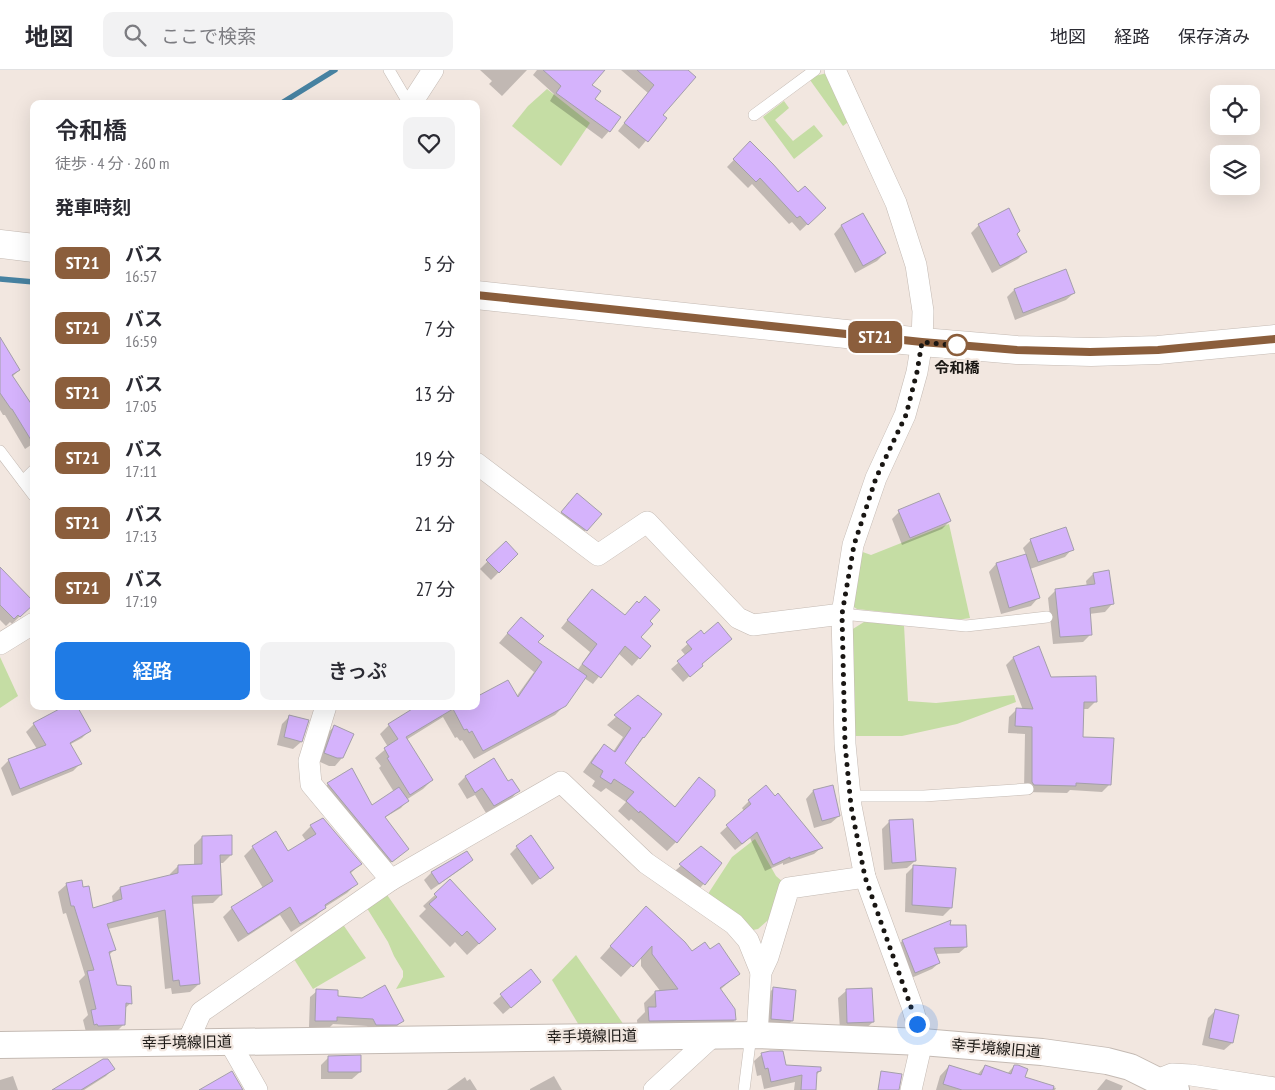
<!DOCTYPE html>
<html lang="ja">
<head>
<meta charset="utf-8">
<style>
	:root { --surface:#fff; --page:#f2f2f3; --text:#2b2b33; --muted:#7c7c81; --line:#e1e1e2; --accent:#1f7be5 }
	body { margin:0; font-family:"PT Sans Narrow","Noto Sans JP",sans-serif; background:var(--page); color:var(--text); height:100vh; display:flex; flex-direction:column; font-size:19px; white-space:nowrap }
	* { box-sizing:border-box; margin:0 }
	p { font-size:16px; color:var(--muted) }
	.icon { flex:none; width:28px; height:28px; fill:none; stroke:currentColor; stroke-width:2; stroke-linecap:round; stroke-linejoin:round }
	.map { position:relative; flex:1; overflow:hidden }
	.drawer { position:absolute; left:30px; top:30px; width:450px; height:610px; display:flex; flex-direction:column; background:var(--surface); border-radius:10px; box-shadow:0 5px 20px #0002 }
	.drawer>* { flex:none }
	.badge { padding:0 10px; border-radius:8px; font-size:18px; line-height:32px }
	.controls { position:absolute; left:1210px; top:15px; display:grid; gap:10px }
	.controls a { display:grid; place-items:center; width:50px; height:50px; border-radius:10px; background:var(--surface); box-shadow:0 5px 20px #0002; font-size:25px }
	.you { position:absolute; width:25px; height:25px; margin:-12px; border:4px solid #fff; border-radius:50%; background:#1a73e8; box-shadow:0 0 0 8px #1a73e833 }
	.map>.badge { position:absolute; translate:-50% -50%; box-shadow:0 0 0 2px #fff }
	h2 { padding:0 25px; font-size:19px; line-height:45px }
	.round { display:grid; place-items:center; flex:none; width:52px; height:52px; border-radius:10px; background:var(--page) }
	.headline { display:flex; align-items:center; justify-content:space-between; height:85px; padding:0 25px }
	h1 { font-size:24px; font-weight:600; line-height:38px }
	.primary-button { display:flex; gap:10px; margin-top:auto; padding:10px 25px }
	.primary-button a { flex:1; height:58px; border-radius:10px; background:var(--accent); color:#fff; font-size:20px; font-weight:600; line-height:58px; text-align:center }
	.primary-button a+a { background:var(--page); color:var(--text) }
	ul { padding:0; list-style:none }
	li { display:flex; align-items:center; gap:15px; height:65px; padding:0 25px }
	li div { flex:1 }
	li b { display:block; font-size:19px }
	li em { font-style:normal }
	li .badge { min-width:55px; font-weight:700; text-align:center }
	header { display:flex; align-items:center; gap:30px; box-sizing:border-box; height:70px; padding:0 25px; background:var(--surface); border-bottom:1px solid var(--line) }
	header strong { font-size:24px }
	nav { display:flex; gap:28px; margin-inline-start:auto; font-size:18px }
	.search { width:350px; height:45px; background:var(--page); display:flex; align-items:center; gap:12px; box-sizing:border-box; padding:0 18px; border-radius:10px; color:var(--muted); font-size:19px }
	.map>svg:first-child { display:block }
</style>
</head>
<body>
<header>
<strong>地図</strong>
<div class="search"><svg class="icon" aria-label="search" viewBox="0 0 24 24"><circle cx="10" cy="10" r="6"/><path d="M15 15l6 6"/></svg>ここで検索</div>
<nav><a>地図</a><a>経路</a><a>保存済み</a></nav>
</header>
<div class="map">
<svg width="1275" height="1020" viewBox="0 0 1275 1020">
	<rect width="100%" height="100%" fill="#f2e7e0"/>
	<!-- green -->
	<g fill="#c5dda4">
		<polygon points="827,3 848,52 843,56 810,10 815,6"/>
		<polygon points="547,19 590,53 561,96 512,56 528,36"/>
		<polygon points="784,31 789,38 775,50 793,71 814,55 823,66 794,89 763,47"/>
		<polygon points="949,454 970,548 957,550 857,539 851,535 860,481 871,485"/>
		<polygon points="864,552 904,555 908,631 936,633 1014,625 1016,632 957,654 902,666 850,666 848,562"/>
		<polygon points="0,587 18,626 0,638"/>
		<polygon points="755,769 776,806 783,812 776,843 758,859 753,860 706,827 732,787"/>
		<polygon points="385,822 445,907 396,919 403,907 403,901 394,886 388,872 365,835"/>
		<polygon points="342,853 366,888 313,919 292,886"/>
		<polygon points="576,885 626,958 580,957 552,910"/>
	</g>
	<!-- shadow -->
	<g fill="#0003">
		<polygon points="480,0 527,0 502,26 489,14 492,11"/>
		<polygon points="537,0 603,0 590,15 593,29 609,61 602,69 550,31 554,24 533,5"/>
		<polygon points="621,0 686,0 662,45 665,48 639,79 618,61 648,23"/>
		<polygon points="750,73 817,145 800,161 792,152 789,154 752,114 748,118 727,97"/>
		<polygon points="863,144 885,183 877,191 855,203 834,164 841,156"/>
		<polygon points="979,155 1016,164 1025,182 1018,189 992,203 971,163"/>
		<polygon points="1014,220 1074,223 1066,230 1015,250 1007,227"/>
		<polygon points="0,284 19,300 12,307 34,373 25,379 5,345 3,345 0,340"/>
		<polygon points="569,432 586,460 578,468 555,450"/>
		<polygon points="899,442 950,451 942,459 902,475 892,449"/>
		<polygon points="1031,470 1072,479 1065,487 1030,499 1038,528 1031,536 1001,544 989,502 996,494 1026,485 1023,478"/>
		<polygon points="506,473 517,484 491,510 480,499"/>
		<polygon points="1093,504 1112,534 1105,542 1089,544 1090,565 1083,572 1053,574 1048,528 1055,521 1087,517 1086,511"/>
		<polygon points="0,509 33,533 12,554 10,552 6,556 0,550"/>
		<polygon points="592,520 624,546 648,552 639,567 639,588 632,596 618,583 593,614 584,608 565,635 555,645 474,689 462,670 460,671 457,667 455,668 443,647 406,670 432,710 423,719 406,730 407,731 401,738 384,748 401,785 385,797 321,721 328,714 351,699 371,737 394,722 379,698 381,696 375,688 388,677 380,664 389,655 419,636 476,636 476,619 480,626 516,627 534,602 499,573 512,558 577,601 590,582 561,558"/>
		<polygon points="701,562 701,595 683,612 671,599 686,586 681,580"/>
		<polygon points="1013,588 1096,631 1088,639 1083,639 1082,668 1110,714 1102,722 1070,720 1067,723 1026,722 1024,720 1025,664 1008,663 1009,647 1016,640 1023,640 1006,595"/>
		<polygon points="638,627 661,645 624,693 674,738 699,709 676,772 667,781 631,749 629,751 618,741 626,732 606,718 601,722 592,716 595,711 583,702 595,685 604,676 613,682 623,667 607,655"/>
		<polygon points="290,646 301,672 293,679 277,675 282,654"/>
		<polygon points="34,654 90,660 82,668 69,675 80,694 73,701 12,726 1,698 9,690 37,679 26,662"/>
		<polygon points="334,657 342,688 335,696 329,696 318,691 326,664"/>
		<polygon points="493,689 508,713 518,721 511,729 486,743 475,725 467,729 458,714 465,707"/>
		<polygon points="766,717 821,778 814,784 783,795 783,793 765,801 750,768 735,780 720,763 744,741 742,738 749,731"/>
		<polygon points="813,721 839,746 831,753 814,758 806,729"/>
		<polygon points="889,752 915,791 907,798 884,800 882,759"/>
		<polygon points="311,756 360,794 350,804 356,814 347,823 325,837 316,846 291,862 280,845 238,872 223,847 232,838 263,818 244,786 253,777 275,763 287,782 306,771 302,765"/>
		<polygon points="202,767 231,785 223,793 220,793 221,825 213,833 191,834 199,914 190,922 172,924 171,918 165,919 158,847 108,859 114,880 108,886 116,917 131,933 124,939 124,954 115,963 86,962 83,950 88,945 79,911 85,905 66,843 63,844 58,822 67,814 82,819 92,840 113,833 112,826 120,818 170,806 170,804 178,796 194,795 194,775"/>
		<polygon points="517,777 553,798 532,815 510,784"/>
		<polygon points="701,778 721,794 693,826 668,807"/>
		<polygon points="472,790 464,797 431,820 424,810 431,803"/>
		<polygon points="914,796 951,838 943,846 905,842 906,804"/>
		<polygon points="435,825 483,870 467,885 455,872 450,877 419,846 426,839 423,836"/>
		<polygon points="635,849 692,882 709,881 738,904 720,920 735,950 724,961 638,962 637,950 645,942 644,933 655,922 661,922 641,896 641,886 621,907 600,888"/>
		<polygon points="949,852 949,857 966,877 959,883 935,884 939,893 932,899 909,909 896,878 902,871"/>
		<polygon points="530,901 532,919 503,944 493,933"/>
		<polygon points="773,919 792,951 784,958 764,956 765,926"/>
		<polygon points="317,921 336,927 403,950 396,957 370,961 367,956 333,954 329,958 309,957 310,927"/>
		<polygon points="846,921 873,952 865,959 840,960 838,928"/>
		<polygon points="1215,941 1232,973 1224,980 1202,975 1208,948"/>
		<polygon points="762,984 785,996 820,1001 816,1005 815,1020 794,1020 795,1012 764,1019 761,1005 757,1006 754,991"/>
		<polygon points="329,987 360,1002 352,1009 321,1009 321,995"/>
		<polygon points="949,996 977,1005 985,996 1007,1004 1014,996 1024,1008 1056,1018 1055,1020 936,1020 940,1006"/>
		<polygon points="113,999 106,1006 84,1020 61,1020"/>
		<polygon points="13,1006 18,1020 0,1020 0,1010"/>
		<polygon points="554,1006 562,1020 530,1020 530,1019"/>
		<polygon points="465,1007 467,1011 470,1009 477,1020 447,1020"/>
		<polygon points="1106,1009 1123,1016 1121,1020 1097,1020"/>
	</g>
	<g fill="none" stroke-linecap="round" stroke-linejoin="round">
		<!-- stream -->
		<g stroke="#4782a1" stroke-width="5.5">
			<polyline points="280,34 335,0"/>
			<polyline points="0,209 34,212"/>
		</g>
	</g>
	<!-- building -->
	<g fill="#d5b3fc" stroke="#a49faa">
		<polygon points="543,0 605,0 592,15 601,21 595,29 621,47 610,62 556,23 561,16"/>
		<polygon points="637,0 688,0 696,7 663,45 667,48 648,72 624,53 654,15"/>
		<polygon points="750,71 773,94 798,122 805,116 826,138 808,155 800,146 797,148 760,108 756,112 733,89"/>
		<polygon points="1009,138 1020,161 1017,164 1027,182 1000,196 978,154"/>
		<polygon points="863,143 886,183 863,196 841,155"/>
		<polygon points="1066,199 1075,223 1023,243 1014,219"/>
		<polygon points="0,267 20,300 12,305 34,338 34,375 12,339 11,339 0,323"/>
		<polygon points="577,423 602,444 587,461 561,442"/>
		<polygon points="939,423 951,451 910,468 898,440"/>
		<polygon points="1066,457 1074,480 1038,492 1030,469"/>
		<polygon points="506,471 518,484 499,503 486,490"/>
		<polygon points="1026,484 1040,528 1009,538 996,493"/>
		<polygon points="0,497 34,532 34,534 20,547 18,545 14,549 0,535"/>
		<polygon points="1109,500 1114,534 1090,538 1092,565 1060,567 1055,519 1095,514 1093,503"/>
		<polygon points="592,519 625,545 637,531 639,533 645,526 660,540 650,551 653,554 641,567 651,576 640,589 625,576 601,608 582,594 597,574 567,550"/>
		<polygon points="521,547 544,566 538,572 587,606 566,636 483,681 472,661 469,663 467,659 464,660 453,639 406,667 433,710 410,725 387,688 389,687 384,678 398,669 388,654 417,636 476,636 476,627 508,610 518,627 542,592 507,563"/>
		<polygon points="718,552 732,569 702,594 703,596 690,607 677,591 692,579 686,572 701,560 704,564"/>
		<polygon points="1039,576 1051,607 1096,606 1097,632 1084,632 1083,667 1114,668 1111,715 1076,713 1076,716 1034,715 1032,712 1032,657 1015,656 1016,638 1033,639 1013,587"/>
		<polygon points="638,625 662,644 644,668 643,667 625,693 675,737 699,707 715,720 715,726 677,773 640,741 639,743 626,731 634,722 614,709 611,714 600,707 603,701 591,693 604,674 615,682 631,658 614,645"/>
		<polygon points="65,636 77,636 91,661 70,673 82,694 20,719 8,689 46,675 33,653"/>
		<polygon points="289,645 309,650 302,672 284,667"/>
		<polygon points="334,655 354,664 343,688 337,688 324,683"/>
		<polygon points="494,688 508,711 512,709 520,721 494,736 482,718 475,723 465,706"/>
		<polygon points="352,698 372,735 399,717 409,731 385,747 409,779 392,792 327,713"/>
		<polygon points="766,715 775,726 778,723 823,778 790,789 790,787 773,795 757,762 742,774 726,755 751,734 748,730"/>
		<polygon points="833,715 840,746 822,751 813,720"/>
		<polygon points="323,748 362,794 350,802 358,814 325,835 326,838 300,854 290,837 248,864 231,837 273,811 252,776 276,761 288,781 316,764 310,755"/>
		<polygon points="913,749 916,791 892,793 889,750"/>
		<polygon points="232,765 232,785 220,785 222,825 192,826 200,914 180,916 179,910 173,911 165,840 107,854 116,880 109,882 117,915 131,916 132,934 126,933 125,955 98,956 97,954 94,955 91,940 96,939 87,901 94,900 74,836 71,836 66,813 82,810 83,817 89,816 93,838 122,829 120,817 178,803 178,795 202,794 202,766"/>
		<polygon points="531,765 554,798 540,809 516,776"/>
		<polygon points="701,776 722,793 705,815 679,794"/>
		<polygon points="467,781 473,790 439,814 431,802"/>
		<polygon points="913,795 956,798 952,838 912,835"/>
		<polygon points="450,809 496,859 479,874 467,861 462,866 429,834 437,827 434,824"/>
		<polygon points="646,836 685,872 692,881 705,872 710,879 719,873 740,904 720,918 735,939 736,950 649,951 648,937 656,937 655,921 678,919 652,884 652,876 633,897 610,876"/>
		<polygon points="951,850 950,855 966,855 967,877 934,878 940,893 915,903 902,870"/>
		<polygon points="531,899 541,912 511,938 500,924"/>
		<polygon points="385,915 404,951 397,955 376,955 373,949 337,947 337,951 315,951 316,919 338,920 338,926 362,928"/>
		<polygon points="773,917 796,920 793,951 771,949"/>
		<polygon points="872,918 874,952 847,953 846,919"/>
		<polygon points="1215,939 1239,945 1233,973 1209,968"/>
		<polygon points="770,981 783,981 786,995 821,997 821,1001 817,1002 816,1020 801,1020 802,1005 771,1012 768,998 765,999 761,983"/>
		<polygon points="361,985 361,1002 328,1002 328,986"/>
		<polygon points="103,989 108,989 115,999 81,1020 52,1020"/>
		<polygon points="949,995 981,1005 985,995 1011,1004 1014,995 1018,995 1028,999 1025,1007 1054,1016 1053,1020 962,1020 943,1014"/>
		<polygon points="232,1001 243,1020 199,1020"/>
		<polygon points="881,1001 902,1004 899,1020 878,1020"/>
	</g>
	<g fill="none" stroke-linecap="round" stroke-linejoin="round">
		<!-- service casing -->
		<g stroke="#c4bab3" stroke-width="12">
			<g id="service">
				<polyline points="389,0 409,34"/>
				<polyline points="754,45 815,0"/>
				<polyline points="0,381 34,426"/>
				<polyline points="23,411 34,400"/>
				<polyline points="842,544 966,556 1047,547"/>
				<polyline points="850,726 924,726 1028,719"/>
				<polyline points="744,1020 751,965"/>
			</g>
		</g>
		<!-- minor casing -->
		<g stroke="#c4bab3" stroke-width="22">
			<g id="minor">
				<polyline points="835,0 896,133 916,195 923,241 922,272 917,302 905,345 876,408 853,475 842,544 845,674 851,736 865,807 912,936 922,972 911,1020"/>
				<polyline points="411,34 433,0"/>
				<polyline points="476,393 598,485 647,452 738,548 753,555 842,544"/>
				<polyline points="0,574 34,553"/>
				<polyline points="326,636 309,691 311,714 391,810"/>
				<polyline points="757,965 761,902 768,887 789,818 865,807"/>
				<polyline points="188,971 201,942 391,810 561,712 646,793 734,854 748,870 761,902"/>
				<polyline points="229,971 257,1020"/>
				<polyline points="1157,1010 1172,1004 1191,1005 1275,1018"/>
				<polyline points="654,1020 714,965"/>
			</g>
		</g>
		<!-- tertiary casing -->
		<g stroke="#c4bab3" stroke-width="28">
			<polyline id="tertiary" points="0,975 757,965 922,972 1042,982 1107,991 1130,997 1176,1020"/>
		</g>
		<!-- secondary casing -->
		<g stroke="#c4bab3" stroke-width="29">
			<g id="secondary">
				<polyline points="0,174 34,178"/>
				<polyline points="476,225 922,272 1017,280 1091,282 1158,280 1275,269"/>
			</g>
		</g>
		<!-- service -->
		<use href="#service" stroke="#fff" stroke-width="11"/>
		<!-- minor -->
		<use href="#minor" stroke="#fff" stroke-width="21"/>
		<!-- tertiary -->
		<use href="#tertiary" stroke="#fff" stroke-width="26"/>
		<!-- secondary -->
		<use href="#secondary" stroke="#fff" stroke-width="28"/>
	</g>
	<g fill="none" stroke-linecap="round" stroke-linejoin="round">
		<!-- line casing -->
		<g stroke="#fff" stroke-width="11">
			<polyline id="line" points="476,225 922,272 1017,280 1090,282 1158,280 1275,269"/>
		</g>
		<!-- line -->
		<use href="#line" stroke="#8b5e3c" stroke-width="8"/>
		<!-- walk -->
		<polyline stroke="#191613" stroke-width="5" stroke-dasharray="0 9" points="917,954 865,807 851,736 845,674 842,544 854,475 876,408 906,345 917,302 922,272 960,276 957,275"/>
	</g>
	<!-- markers -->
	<circle fill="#fff" stroke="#8b5e3c" stroke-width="2.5" cx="957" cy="275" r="10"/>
	<g text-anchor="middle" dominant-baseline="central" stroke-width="4.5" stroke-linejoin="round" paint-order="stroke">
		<!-- stop labels -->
		<g font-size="15" font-weight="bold" fill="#191613" stroke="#f2e7e0">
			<text x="957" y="297">令和橋</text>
		</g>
		<!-- street labels -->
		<g font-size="15" fill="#191613" stroke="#f2e7e0">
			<text transform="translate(592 966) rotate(-1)">幸手境線旧道</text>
			<text transform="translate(187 972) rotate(-1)">幸手境線旧道</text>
			<text transform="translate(996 978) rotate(5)">幸手境線旧道</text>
		</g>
	</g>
</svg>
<div class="controls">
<a><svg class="icon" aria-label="locate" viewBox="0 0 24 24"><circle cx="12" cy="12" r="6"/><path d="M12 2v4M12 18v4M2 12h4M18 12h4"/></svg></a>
<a><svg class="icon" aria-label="layers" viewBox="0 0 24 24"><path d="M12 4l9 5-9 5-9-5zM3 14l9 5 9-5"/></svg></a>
</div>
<div class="you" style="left:917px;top:954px"></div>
<b class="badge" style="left:875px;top:267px;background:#8b5e3c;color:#fff">ST21</b>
<section class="drawer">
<div class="headline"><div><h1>令和橋</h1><p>徒歩 · 4 分 · 260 m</p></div><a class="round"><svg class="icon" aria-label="heart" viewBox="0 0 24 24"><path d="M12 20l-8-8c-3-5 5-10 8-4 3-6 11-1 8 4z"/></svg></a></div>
<h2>発車時刻</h2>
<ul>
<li><span class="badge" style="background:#8b5e3c;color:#fff">ST21</span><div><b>バス</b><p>16:57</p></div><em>5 分</em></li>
<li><span class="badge" style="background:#8b5e3c;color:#fff">ST21</span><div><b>バス</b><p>16:59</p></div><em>7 分</em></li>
<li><span class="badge" style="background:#8b5e3c;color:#fff">ST21</span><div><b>バス</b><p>17:05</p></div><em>13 分</em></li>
<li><span class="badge" style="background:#8b5e3c;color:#fff">ST21</span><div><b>バス</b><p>17:11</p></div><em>19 分</em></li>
<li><span class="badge" style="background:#8b5e3c;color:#fff">ST21</span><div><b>バス</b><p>17:13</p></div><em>21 分</em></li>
<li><span class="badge" style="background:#8b5e3c;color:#fff">ST21</span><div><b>バス</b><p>17:19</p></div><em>27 分</em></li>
</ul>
<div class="primary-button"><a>経路</a><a>きっぷ</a></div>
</section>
</div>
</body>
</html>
